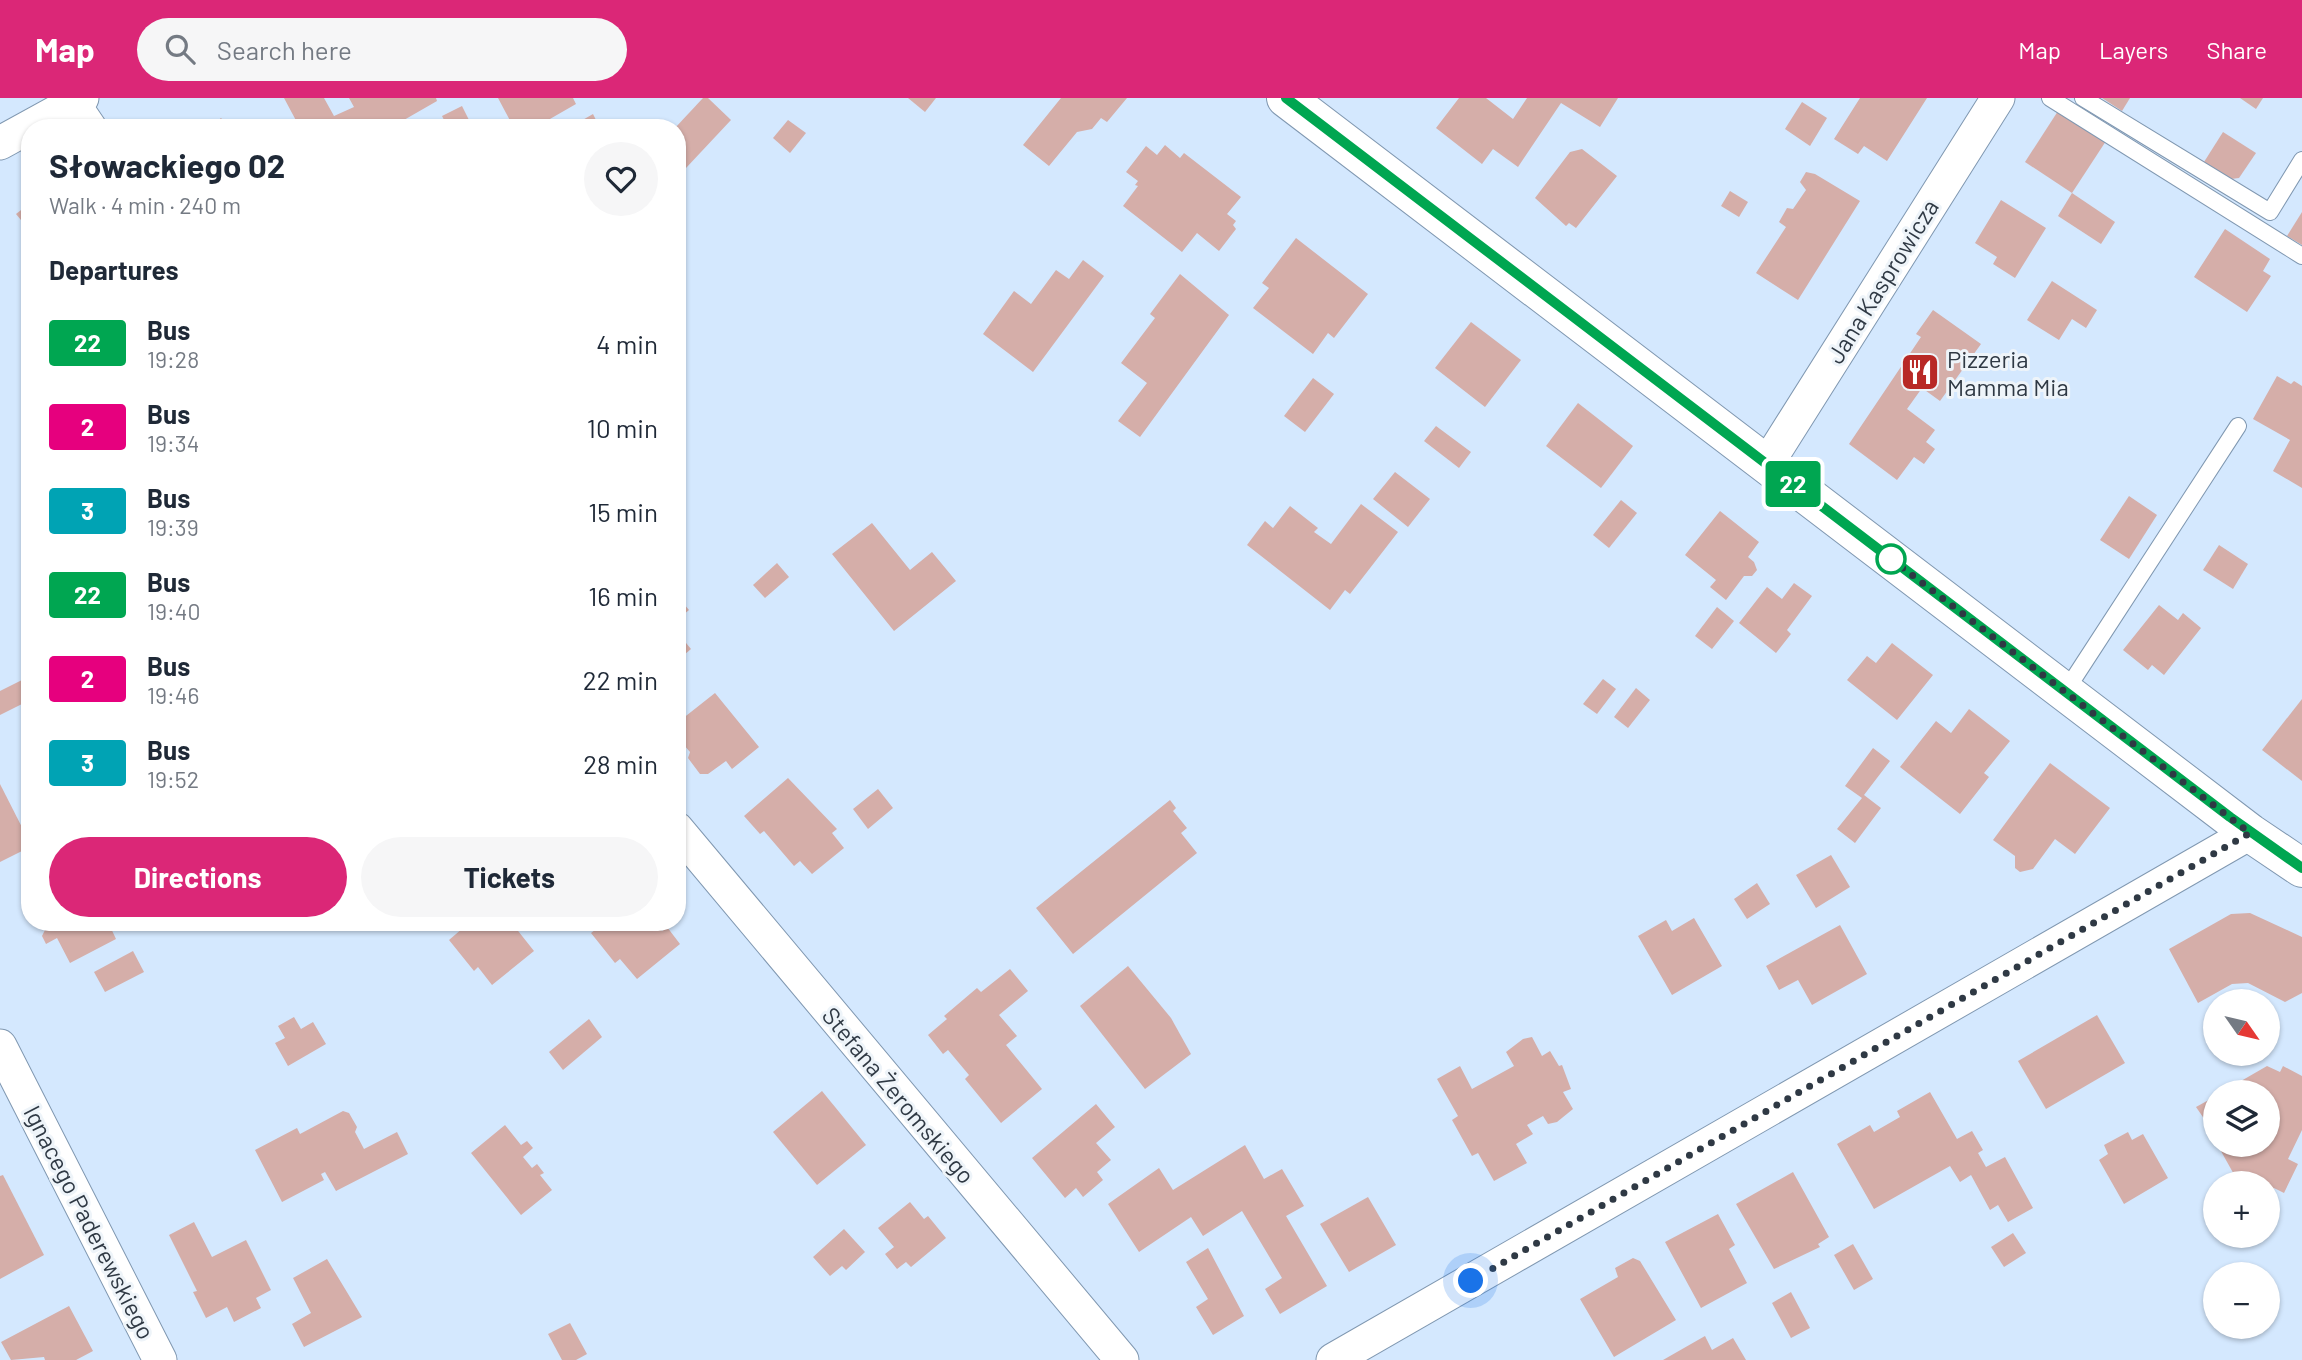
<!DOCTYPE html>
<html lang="en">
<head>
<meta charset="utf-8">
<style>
	:root { --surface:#fff; --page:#f6f6f7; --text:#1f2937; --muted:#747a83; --accent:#db2777 }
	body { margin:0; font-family:Barlow,sans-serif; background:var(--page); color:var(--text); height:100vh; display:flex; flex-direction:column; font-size:26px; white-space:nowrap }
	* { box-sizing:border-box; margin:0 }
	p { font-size:23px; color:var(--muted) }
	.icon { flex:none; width:38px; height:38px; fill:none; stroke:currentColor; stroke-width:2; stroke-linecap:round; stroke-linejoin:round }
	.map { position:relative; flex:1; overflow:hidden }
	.side { position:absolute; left:21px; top:21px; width:665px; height:812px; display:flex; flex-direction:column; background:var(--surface); border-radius:28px; box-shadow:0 2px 5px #0004 }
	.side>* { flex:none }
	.badge { padding:0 14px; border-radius:5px; font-size:24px; line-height:46px }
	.needle { width:46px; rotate:124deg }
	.controls { position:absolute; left:2203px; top:891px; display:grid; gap:14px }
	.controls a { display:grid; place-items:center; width:77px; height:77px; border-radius:50%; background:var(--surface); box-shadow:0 2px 5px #0004; font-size:35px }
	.you { position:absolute; width:35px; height:35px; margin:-18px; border:5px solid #fff; border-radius:50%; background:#1a73e8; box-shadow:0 0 0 10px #1a73e833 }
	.map>.badge { position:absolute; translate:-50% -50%; box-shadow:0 0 0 4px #fff }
	h2 { padding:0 28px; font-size:26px; line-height:63px }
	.round { display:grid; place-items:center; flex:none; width:74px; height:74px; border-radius:37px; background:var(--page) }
	.headline { display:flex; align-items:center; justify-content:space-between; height:119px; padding:0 28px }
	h1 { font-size:33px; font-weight:700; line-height:52px }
	.button { display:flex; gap:14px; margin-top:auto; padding:14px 28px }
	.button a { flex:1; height:80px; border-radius:42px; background:var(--accent); color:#fff; font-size:28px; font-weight:700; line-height:80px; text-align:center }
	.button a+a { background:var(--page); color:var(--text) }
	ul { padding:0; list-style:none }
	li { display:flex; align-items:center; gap:21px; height:84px; padding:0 28px }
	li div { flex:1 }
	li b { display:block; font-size:26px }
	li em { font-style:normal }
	li .badge { min-width:77px; font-weight:700; text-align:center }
	header { display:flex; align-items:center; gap:42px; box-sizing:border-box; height:98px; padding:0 35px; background:var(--accent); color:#fff }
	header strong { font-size:33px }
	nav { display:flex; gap:38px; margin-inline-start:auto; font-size:24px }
	.search { width:490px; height:63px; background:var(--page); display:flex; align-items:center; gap:18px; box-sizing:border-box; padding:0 24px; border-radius:38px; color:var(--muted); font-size:26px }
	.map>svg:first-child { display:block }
</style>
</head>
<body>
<header>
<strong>Map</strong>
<div class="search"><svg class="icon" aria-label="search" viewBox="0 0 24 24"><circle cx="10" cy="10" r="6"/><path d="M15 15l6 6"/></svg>Search here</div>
<nav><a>Map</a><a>Layers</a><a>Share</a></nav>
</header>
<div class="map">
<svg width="2302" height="1262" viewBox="0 0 2302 1262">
	<rect width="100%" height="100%" fill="#d4e8fe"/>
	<!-- building -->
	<g fill="#d5aea9">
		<polygon points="284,0 324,0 334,18 354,9 349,0 436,0 437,3 390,30 300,30"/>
		<polygon points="498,0 573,0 576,6 536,29 534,25 526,30 514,30"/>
		<polygon points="703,0 708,0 731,22 686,70 677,62 675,30"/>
		<polygon points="908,0 936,0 925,14"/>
		<polygon points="1061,0 1127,0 1107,24 1101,20 1092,31 1077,34 1049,68 1023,47"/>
		<polygon points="1459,0 1486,0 1513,21 1527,0 1618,0 1600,29 1561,5 1518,69 1493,51 1482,66 1436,30"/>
		<polygon points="1860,0 1927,0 1887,63 1864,48 1858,56 1834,41"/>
		<polygon points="2102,0 2130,0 2122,13"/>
		<polygon points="2240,0 2263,0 2256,11"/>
		<polygon points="1802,4 1827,20 1810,48 1785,31"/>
		<polygon points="462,8 473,30 448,30 442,18"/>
		<polygon points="2058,13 2106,43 2072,95 2025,64"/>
		<polygon points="593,16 600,30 569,30 574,27"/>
		<polygon points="221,20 230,30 209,30"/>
		<polygon points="788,22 806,35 790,55 773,40"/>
		<polygon points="2223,34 2256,55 2239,80 2231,81 2204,64"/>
		<polygon points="1165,47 1180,60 1184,55 1241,99 1227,116 1236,123 1233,127 1236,131 1219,153 1197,135 1182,154 1123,108 1138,88 1135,87 1138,83 1126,74 1146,48 1157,57"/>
		<polygon points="1582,51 1617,78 1576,130 1569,125 1566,128 1535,100 1570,54"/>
		<polygon points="1806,74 1815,76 1860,103 1798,202 1756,175 1786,129 1779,124 1787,110 1793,111 1806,92 1800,84"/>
		<polygon points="1730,93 1748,104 1739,119 1721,108"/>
		<polygon points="2072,95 2115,124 2101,146 2058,118"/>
		<polygon points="2001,102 2046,130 2015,180 1993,166 1997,159 1975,145"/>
		<polygon points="30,105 30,133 16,116"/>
		<polygon points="2302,114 2302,147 2287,138"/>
		<polygon points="2225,131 2270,161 2263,173 2271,178 2247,214 2194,179"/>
		<polygon points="1296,140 1368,196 1334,240 1328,235 1313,256 1253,210 1269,190 1262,185"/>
		<polygon points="1083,162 1104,178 1033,274 983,236 1014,193 1031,206 1056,172 1069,181"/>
		<polygon points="1180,176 1229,217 1140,339 1118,323 1147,285 1121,265 1155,220 1150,216"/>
		<polygon points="2052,183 2097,212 2086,230 2072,221 2059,242 2027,222"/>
		<polygon points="1933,212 1981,246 1940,303 1922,290 1907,311 1935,332 1926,344 1935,351 1924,366 1914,359 1897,382 1849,346 1921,239 1916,236"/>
		<polygon points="1471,224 1521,262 1485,309 1435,270"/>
		<polygon points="2277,278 2291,286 2294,283 2302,288 2302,390 2273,373 2290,342 2253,321"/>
		<polygon points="1313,280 1334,296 1305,334 1284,318"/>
		<polygon points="1578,305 1633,348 1601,390 1546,348"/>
		<polygon points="1436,328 1471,354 1459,370 1424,343"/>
		<polygon points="677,331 684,339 677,345"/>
		<polygon points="1395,374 1430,401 1408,429 1373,401"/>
		<polygon points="2129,398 2157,417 2129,461 2100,442"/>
		<polygon points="1621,402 1637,415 1609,450 1593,437"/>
		<polygon points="1361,406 1398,434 1350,496 1345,492 1330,512 1247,447 1265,423 1273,430 1290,408 1318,430 1314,434 1331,446"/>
		<polygon points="1720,413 1759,444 1748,459 1754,464 1757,472 1752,478 1744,478 1726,502 1710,489 1716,482 1685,457"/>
		<polygon points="872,425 910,472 932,454 956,483 894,533 832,456"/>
		<polygon points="2219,447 2248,466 2233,491 2203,472"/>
		<polygon points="777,465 789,479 765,500 753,487"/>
		<polygon points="1794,485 1812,498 1787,532 1791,536 1776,555 1739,525 1767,489 1782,501"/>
		<polygon points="677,498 689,512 677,522"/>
		<polygon points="2159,507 2178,522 2183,515 2201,530 2164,577 2152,567 2148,572 2123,552"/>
		<polygon points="1717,509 1734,523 1712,551 1695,538"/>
		<polygon points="677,534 691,551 677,563"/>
		<polygon points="1892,545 1933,577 1897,622 1847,582 1867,558 1876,565"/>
		<polygon points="30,578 30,602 0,617 0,593"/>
		<polygon points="1603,581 1616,591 1597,616 1583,606"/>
		<polygon points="1636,590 1650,602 1628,630 1614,619"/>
		<polygon points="715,595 759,649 732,671 726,663 708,676 700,676 688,660 690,654 677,639 677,625"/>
		<polygon points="2302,601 2302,683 2262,652"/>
		<polygon points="1969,611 2010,643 1984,675 1989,679 1960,716 1900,669 1936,623 1951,635"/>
		<polygon points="1873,650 1890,663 1864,697 1881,710 1855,745 1837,731 1862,700 1845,688"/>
		<polygon points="2050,665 2110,710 2075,756 2055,741 2033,771 2020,774 2015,770 2015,758 1993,742"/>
		<polygon points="788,680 837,731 832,735 844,750 812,776 800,763 794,768 764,733 760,736 744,718"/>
		<polygon points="0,686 30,745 30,749 0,764"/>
		<polygon points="878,691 893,710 868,731 853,711"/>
		<polygon points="1170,702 1176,710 1173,713 1187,730 1181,735 1197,755 1073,856 1036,810"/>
		<polygon points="1831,757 1850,789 1816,810 1796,777"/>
		<polygon points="1757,785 1770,806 1747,821 1734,801"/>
		<polygon points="30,792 30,815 21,797"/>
		<polygon points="2250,815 2302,839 2302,895 2285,904 2248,885 2232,886 2198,905 2169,851 2231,816"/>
		<polygon points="1694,820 1722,868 1672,897 1638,838 1666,822 1672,833"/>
		<polygon points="35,824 108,824 116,841 70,865 57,840 46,846 42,838 45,832 43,827 38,830"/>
		<polygon points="470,824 511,824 534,853 492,887 478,869 474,873 449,842"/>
		<polygon points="588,824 654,824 662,833 667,829 680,846 637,881 620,861 615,865 591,835 595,832"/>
		<polygon points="1840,827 1867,876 1812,907 1798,882 1779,892 1766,868"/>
		<polygon points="133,853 144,874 105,894 94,874"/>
		<polygon points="1128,868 1171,920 1191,956 1145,991 1080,908"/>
		<polygon points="1010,871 1028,893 999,917 1017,938 1006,947 1042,991 1001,1025 965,981 969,977 948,952 943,956 928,937 947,921 944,918 977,890 981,894"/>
		<polygon points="2097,917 2125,965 2046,1011 2018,963"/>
		<polygon points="294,919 301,931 313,924 326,946 288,968 275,945 285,940 278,928"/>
		<polygon points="589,921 602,939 563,972 549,954"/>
		<polygon points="1532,939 1542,958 1550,953 1559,968 1562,967 1571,991 1563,994 1573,1011 1557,1024 1548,1026 1543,1018 1527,1027 1533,1036 1516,1046 1527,1065 1494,1083 1478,1055 1472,1058 1452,1022 1458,1018 1437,981 1460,968 1472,991 1514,968 1506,954 1523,941"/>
		<polygon points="2267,968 2280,974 2283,968 2302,978 2302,1032 2288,1061 2298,1066 2284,1095 2274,1090 2268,1103 2268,1085 2243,1085 2239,1078 2236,1080 2217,1046 2268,1046 2268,994 2222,994"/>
		<polygon points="822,993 866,1047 817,1087 773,1034"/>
		<polygon points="1930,994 1957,1041 1972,1033 1983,1052 1978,1055 1986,1069 2005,1059 2033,1110 2008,1124 1998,1107 1990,1112 1971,1077 1960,1084 1950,1068 1874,1111 1837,1046 1870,1027 1874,1034 1900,1019 1897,1013"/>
		<polygon points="2216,998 2216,1038 2196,1009"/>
		<polygon points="1096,1006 1115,1029 1096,1045 1111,1062 1097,1074 1103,1082 1083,1099 1076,1090 1065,1100 1032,1060"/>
		<polygon points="343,1013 349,1015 357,1029 355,1034 364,1051 397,1034 408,1056 336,1093 325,1074 321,1076 324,1082 282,1104 255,1052 297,1030 300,1036"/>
		<polygon points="505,1027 521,1047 527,1043 533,1050 523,1059 532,1070 537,1066 544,1075 540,1077 552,1092 521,1117 471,1055"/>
		<polygon points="2128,1034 2132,1042 2143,1036 2168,1080 2124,1106 2099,1062 2108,1056 2104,1047"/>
		<polygon points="1245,1047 1264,1081 1282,1071 1304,1108 1286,1118 1327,1188 1280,1216 1265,1191 1282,1180 1242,1113 1203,1138 1191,1119 1139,1154 1108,1106 1159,1070 1173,1092"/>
		<polygon points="1793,1074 1829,1139 1818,1146 1820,1149 1774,1171 1736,1106"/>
		<polygon points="3,1077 44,1157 0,1181 0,1078"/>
		<polygon points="1368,1099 1396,1147 1349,1174 1320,1126"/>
		<polygon points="910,1104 924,1121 928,1118 946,1140 911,1169 906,1164 897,1171 885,1156 894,1149 878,1130"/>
		<polygon points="1718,1116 1735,1147 1729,1151 1747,1185 1701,1210 1665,1144"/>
		<polygon points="194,1124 212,1159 246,1142 271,1192 256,1200 261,1210 234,1224 227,1209 206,1220 193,1194 197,1193 169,1137"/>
		<polygon points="844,1131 865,1154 846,1172 842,1168 830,1178 813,1159"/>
		<polygon points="2013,1135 2026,1155 2004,1169 1991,1149"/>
		<polygon points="1853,1146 1873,1181 1854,1192 1834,1157"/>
		<polygon points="1208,1150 1244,1218 1213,1237 1196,1209 1208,1201 1186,1164"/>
		<polygon points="1633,1160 1640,1163 1676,1222 1614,1259 1580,1201 1618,1179 1615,1170"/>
		<polygon points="327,1161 362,1219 304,1249 292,1226 311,1215 293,1180"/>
		<polygon points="1791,1194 1810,1230 1791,1240 1772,1205"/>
		<polygon points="69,1208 93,1253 76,1262 45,1262 44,1259 11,1262 1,1244"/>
		<polygon points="570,1225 587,1256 576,1262 562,1262 548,1236"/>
		<polygon points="1705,1238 1712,1252 1733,1240 1746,1262 1663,1262"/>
	</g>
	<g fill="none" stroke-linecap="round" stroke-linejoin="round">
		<!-- lane casing -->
		<g stroke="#8098b1" stroke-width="18">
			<g id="lane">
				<polyline points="2050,0 2302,158"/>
				<polyline points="2083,0 2270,114 2302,62"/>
				<polyline points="2065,594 2238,328"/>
			</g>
		</g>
		<!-- street casing -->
		<g stroke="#8098b1" stroke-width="35">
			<g id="street">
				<polyline points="73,5 90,30"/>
				<polyline points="0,45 82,0"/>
				<polyline points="1767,366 1998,0"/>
				<polyline points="677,731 1122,1262"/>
				<polyline points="0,948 160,1262"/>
				<polyline points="1333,1262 2250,735"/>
			</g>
		</g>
		<!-- secondary casing -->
		<g stroke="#8098b1" stroke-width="40">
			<polyline id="secondary" points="1286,0 2250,735 2302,770"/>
		</g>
		<!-- lane -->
		<use href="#lane" stroke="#fff" stroke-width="16"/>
		<!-- street -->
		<use href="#street" stroke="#fff" stroke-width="33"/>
		<!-- secondary -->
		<use href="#secondary" stroke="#fff" stroke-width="38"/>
	</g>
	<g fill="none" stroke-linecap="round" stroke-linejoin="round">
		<!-- line casing -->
		<g stroke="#fff" stroke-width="16">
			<polyline id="line" points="1286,0 2230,719 2302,770"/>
		</g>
		<!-- line -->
		<use href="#line" stroke="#00a651" stroke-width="10"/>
		<!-- walk -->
		<polyline stroke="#2f3944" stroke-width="7" stroke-dasharray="0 12.6" points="1471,1183 2250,735 1891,461"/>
	</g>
	<!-- icons -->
	<defs>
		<g id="restaurant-square" transform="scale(2.0125)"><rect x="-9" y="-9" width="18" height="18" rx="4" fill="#b82926" stroke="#eef4f9"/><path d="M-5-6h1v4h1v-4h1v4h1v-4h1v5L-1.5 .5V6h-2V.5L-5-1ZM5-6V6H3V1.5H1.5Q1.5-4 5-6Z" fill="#fff"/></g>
	</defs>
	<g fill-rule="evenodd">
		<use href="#restaurant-square" x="1920" y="274"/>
	</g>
	<!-- markers -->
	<circle fill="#fff" stroke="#00a651" stroke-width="3.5" cx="1891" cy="461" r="14"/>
	<g text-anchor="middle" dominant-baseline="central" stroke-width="6" stroke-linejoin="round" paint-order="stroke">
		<!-- street labels -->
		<g font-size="24" fill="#2f3944" stroke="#eef4f9">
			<text transform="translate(1882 183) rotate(-58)">Jana Kasprowicza</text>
			<text transform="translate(899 997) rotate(50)">Stefana Żeromskiego</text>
			<text transform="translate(90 1124) rotate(63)">Ignacego Paderewskiego</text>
		</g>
		<!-- poi labels -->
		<g font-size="24" fill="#2f3944" stroke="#eef4f9" text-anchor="start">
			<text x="1947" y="260">Pizzeria<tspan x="1947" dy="28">Mamma Mia</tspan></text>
		</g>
	</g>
</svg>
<div class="controls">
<a><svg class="needle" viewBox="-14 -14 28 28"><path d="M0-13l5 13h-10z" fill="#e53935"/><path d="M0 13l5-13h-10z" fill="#747a83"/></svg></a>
<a><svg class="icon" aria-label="layers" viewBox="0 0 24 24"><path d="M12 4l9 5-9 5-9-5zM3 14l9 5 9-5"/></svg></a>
<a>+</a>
<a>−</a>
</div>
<div class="you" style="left:1471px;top:1183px"></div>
<b class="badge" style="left:1793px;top:386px;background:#00a651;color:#fff">22</b>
<section class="side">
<div class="headline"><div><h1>Słowackiego 02</h1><p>Walk · 4 min · 240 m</p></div><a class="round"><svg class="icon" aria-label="heart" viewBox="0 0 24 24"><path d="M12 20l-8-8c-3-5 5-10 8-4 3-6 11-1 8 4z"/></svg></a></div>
<h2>Departures</h2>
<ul>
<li><span class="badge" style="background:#00a651;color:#fff">22</span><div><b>Bus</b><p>19:28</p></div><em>4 min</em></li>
<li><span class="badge" style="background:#e6007e;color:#fff">2</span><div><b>Bus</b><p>19:34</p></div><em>10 min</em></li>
<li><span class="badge" style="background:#00a3b4;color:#fff">3</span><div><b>Bus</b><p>19:39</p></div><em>15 min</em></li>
<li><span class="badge" style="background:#00a651;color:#fff">22</span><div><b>Bus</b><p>19:40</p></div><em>16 min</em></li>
<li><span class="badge" style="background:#e6007e;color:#fff">2</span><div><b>Bus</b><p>19:46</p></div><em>22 min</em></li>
<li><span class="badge" style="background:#00a3b4;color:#fff">3</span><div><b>Bus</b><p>19:52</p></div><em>28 min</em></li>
</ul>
<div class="button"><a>Directions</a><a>Tickets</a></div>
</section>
</div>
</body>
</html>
